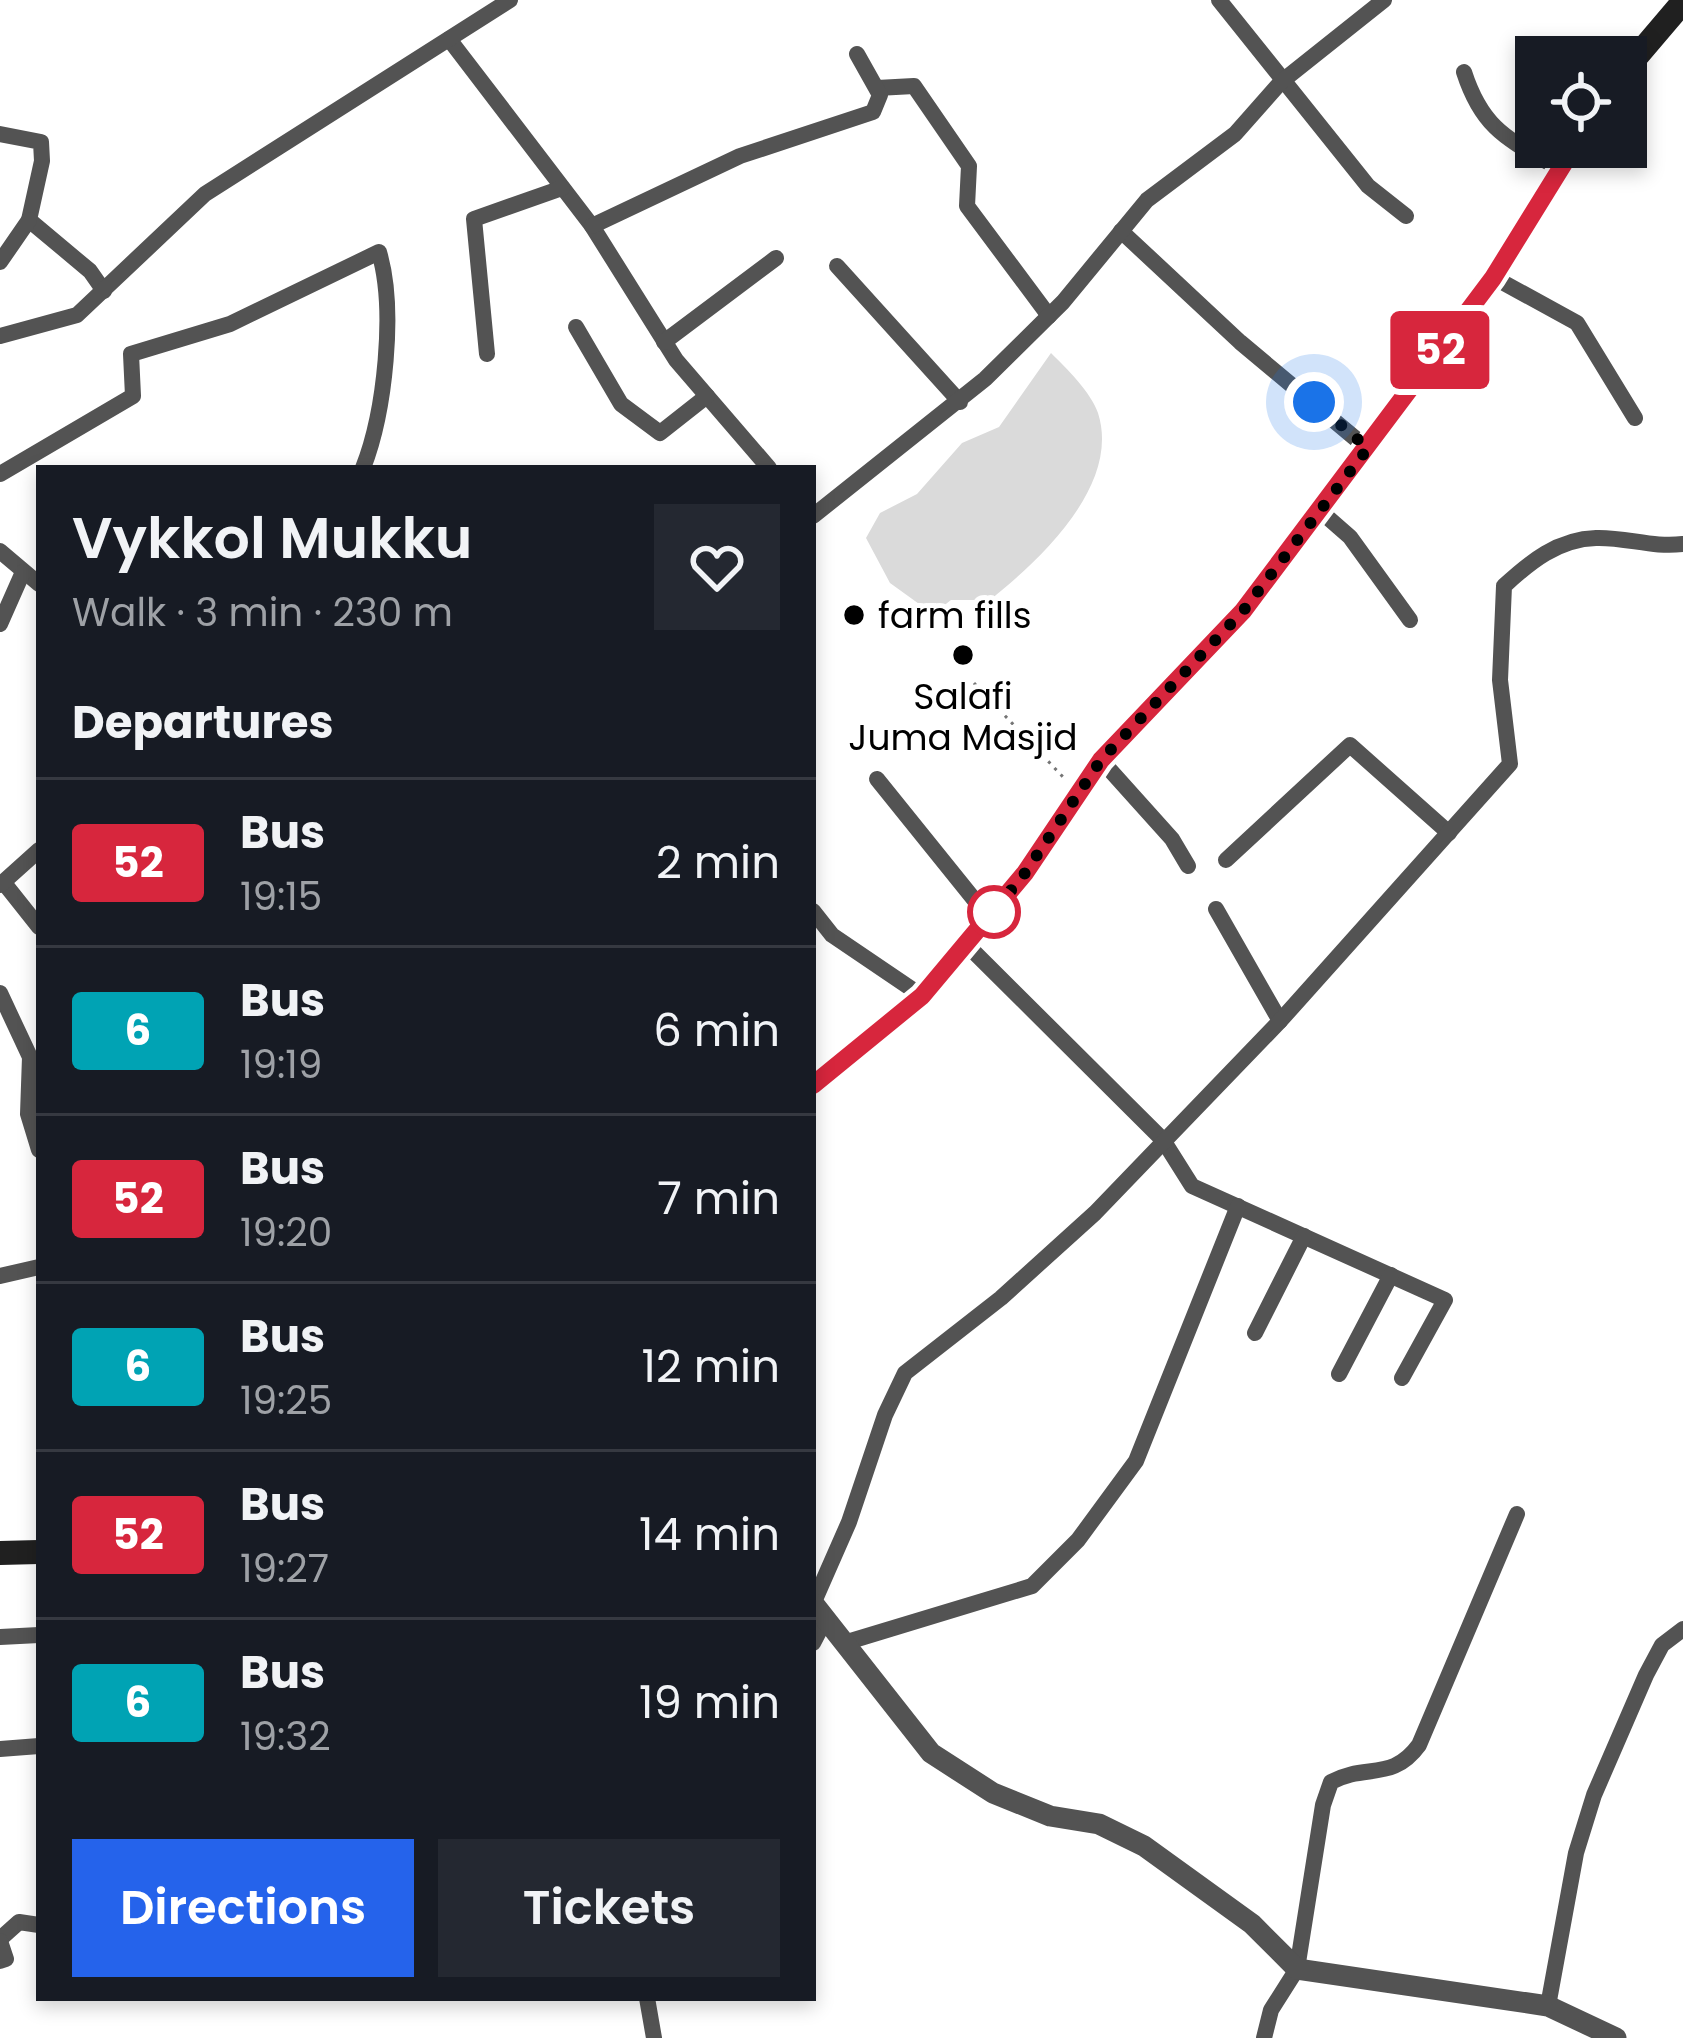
<!DOCTYPE html>
<html lang="en">
<head>
<meta charset="utf-8">
<style>
	:root { --surface:#171b24; --page:#242831; --text:#f1f3f6; --muted:#9ea1a6; --line:#363941; --accent:#2563eb }
	body { margin:0; font-family:Poppins,sans-serif; background:var(--page); color:var(--text); height:100vh; display:flex; flex-direction:column; font-size:45px; white-space:nowrap }
	* { box-sizing:border-box; margin:0 }
	p { font-size:39px; color:var(--muted) }
	.icon { flex:none; width:66px; height:66px; fill:none; stroke:currentColor; stroke-width:2; stroke-linecap:round; stroke-linejoin:round }
	.map { position:relative; flex:1; overflow:hidden }
	.side { position:absolute; left:36px; top:465px; width:780px; height:1536px; display:flex; flex-direction:column; background:var(--surface); border-radius:0px; box-shadow:0 6px 18px #0003 }
	.side>* { flex:none }
	.badge { padding:0 24px; border-radius:9px; font-size:42px; line-height:78px }
	.buttons { position:absolute; left:1515px; top:36px; display:grid; gap:24px }
	.buttons a { display:grid; place-items:center; width:132px; height:132px; border-radius:0px; background:var(--surface); box-shadow:0 6px 18px #0003; font-size:60px }
	.you { position:absolute; width:60px; height:60px; margin:-30px; border:9px solid #fff; border-radius:50%; background:#1a73e8; box-shadow:0 0 0 18px #1a73e833 }
	.map>.badge { position:absolute; translate:-50% -50%; box-shadow:0 0 0 6px #fff }
	h2 { padding:0 36px; font-size:45px; line-height:108px }
	.round { display:grid; place-items:center; flex:none; width:126px; height:126px; border-radius:0px; background:var(--page) }
	.headline { display:flex; align-items:center; justify-content:space-between; height:204px; padding:0 36px }
	h1 { font-size:57px; font-weight:600; line-height:90px }
	.cta { display:flex; gap:24px; margin-top:auto; padding:24px 36px }
	.cta a { flex:1; height:138px; border-radius:0px; background:var(--accent); color:#fff; font-size:48px; font-weight:600; line-height:138px; text-align:center }
	.cta a+a { background:var(--page); color:var(--text) }
	ul { padding:0; list-style:none }
	li { display:flex; align-items:center; gap:36px; height:168px; padding:0 36px; border-top:3px solid var(--line) }
	li div { flex:1 }
	li b { display:block; font-size:45px }
	li em { font-style:normal }
	li .badge { min-width:132px; font-weight:700; text-align:center }
	.map>svg:first-child { display:block }
</style>
</head>
<body>
<div class="map">
<svg width="1683" height="2038" viewBox="0 0 1683 2038">
	<rect width="100%" height="100%" fill="#fff"/>
	<!-- green -->
	<path fill="#dadada" d="M1051,353C1066,368 1091,392 1098,413C1121,485 1040,560 990,600H951L933,614L890,583L866,538L880,513L917,494L962,443L999,427Z"/>
	<g fill="none" stroke-linecap="round" stroke-linejoin="round">
		<!-- path -->
		<polyline stroke="#757575" stroke-width="3" stroke-dasharray="3 6" stroke-linecap="butt" points="974,683 1064,778"/>
		<!-- minor -->
		<g stroke="#535353" stroke-width="16">
			<polyline points="1219,0 1368,186 1406,216"/>
			<polyline points="449,39 592,226 676,360 769,468"/>
			<path d="M1464,72C1483,131 1510,140 1560,169"/>
			<polyline points="877,88 914,86 969,166 967,206 1049,316"/>
			<polyline points="0,134 41,142 42,161 29,220 90,271 104,291"/>
			<polyline points="592,226 740,156 873,112 880,95 857,54"/>
			<polyline points="1121,231 1240,342 1368,449"/>
			<polyline points="0,262 29,220"/>
			<polyline points="837,266 960,402"/>
			<polyline points="1493,277 1577,323 1635,418"/>
			<polyline points="576,327 621,404 660,433 707,396"/>
			<polyline points="0,336 77,315 205,194 510,0"/>
			<polyline points="664,342 776,258"/>
			<polyline points="487,354 474,219 562,188"/>
			<path d="M0,474L133,396L131,354L230,324L379,252C396,309 385,412 363,468"/>
			<polyline points="1318,509 1350,537 1410,620"/>
			<polyline points="813,516 985,379 1063,302 1147,200 1235,134 1281,82 1384,0"/>
			<polyline points="0,551 39,584"/>
			<polyline points="0,624 23,572"/>
			<polyline points="1101,760 1172,839 1188,866"/>
			<polyline points="877,779 989,918"/>
			<polyline points="1226,860 1350,745 1449,833"/>
			<polyline points="4,883 39,927"/>
			<polyline points="0,885 39,850"/>
			<polyline points="1216,909 1280,1021"/>
			<polyline points="813,911 832,935 922,996"/>
			<polyline points="967,945 1163,1140 1192,1186 1445,1300 1402,1378"/>
			<polyline points="0,993 30,1057 28,1114 39,1150"/>
			<polyline points="0,1276 39,1267"/>
			<polyline points="1255,1333 1304,1236"/>
			<polyline points="1339,1374 1391,1275"/>
			<path d="M813,1604L849,1522L885,1415L905,1373L1001,1298L1095,1213L1280,1021L1510,764L1500,680L1504,586C1530,562 1558,539 1596,538C1626,537 1653,548 1683,544"/>
			<polyline points="0,1637 39,1635"/>
			<polyline points="813,1643 825,1620"/>
			<polyline points="844,1643 1032,1586 1078,1540 1136,1461 1238,1206"/>
			<polyline points="0,1749 39,1746"/>
			<polyline points="0,1939 19,1922 39,1925"/>
			<polyline points="0,1941 6,1959 0,1961"/>
			<polyline points="647,1998 654,2038"/>
			<polyline points="1548,2006 1576,1853 1594,1795 1646,1675 1662,1645 1683,1629"/>
			<path d="M1264,2038L1271,2010L1297,1969L1323,1805L1331,1782C1366,1763 1392,1782 1419,1745L1517,1514"/>
		</g>
		<!-- tertiary -->
		<polyline stroke="#535353" stroke-width="21" points="813,1603 931,1753 993,1793 1050,1816 1099,1824 1144,1846 1252,1924 1297,1969 1548,2006 1616,2038"/>
		<!-- secondary -->
		<g stroke="#202020" stroke-width="24">
			<polyline points="1626,69 1683,2"/>
			<polyline points="813,1085 922,996 1025,873 1101,760 1243,611 1493,277 1573,147"/>
			<polyline points="0,1553 39,1552"/>
		</g>
	</g>
	<g fill="none" stroke-linecap="round" stroke-linejoin="round">
		<!-- line casing -->
		<g stroke="#fff" stroke-width="27">
			<polyline id="line" points="813,1085 922,996 1025,873 1101,760 1243,611 1493,278 1574,147"/>
		</g>
		<!-- line -->
		<use href="#line" stroke="#d7263d" stroke-width="18"/>
		<!-- walk -->
		<polyline stroke="#000" stroke-width="12" stroke-dasharray="0 21.6" points="994,912 989,918 1025,873 1101,760 1243,611 1368,448 1314,402"/>
	</g>
	<!-- markers -->
	<g fill="#000" stroke="#fff" stroke-width="4.5">
		<circle cx="854" cy="615" r="12"/>
		<circle cx="963" cy="655" r="12"/>
	</g>
	<circle fill="#fff" stroke="#d7263d" stroke-width="6" cx="994" cy="912" r="24"/>
	<g text-anchor="middle" dominant-baseline="central" stroke-width="10" stroke-linejoin="round" paint-order="stroke">
		<!-- poi labels -->
		<g font-size="36" fill="#000" stroke="#fff" text-anchor="start">
			<text x="878" y="615">farm fills</text>
			<text x="963" y="696" text-anchor="middle">Salafi<tspan x="963" dy="41">Juma Masjid</tspan></text>
		</g>
	</g>
</svg>
<div class="buttons">
<a><svg class="icon" aria-label="locate" viewBox="0 0 24 24"><circle cx="12" cy="12" r="6"/><path d="M12 2v4M12 18v4M2 12h4M18 12h4"/></svg></a>
</div>
<div class="you" style="left:1314px;top:402px"></div>
<b class="badge" style="left:1440px;top:350px;background:#d7263d;color:#fff">52</b>
<section class="side">
<div class="headline"><div><h1>Vykkol Mukku</h1><p>Walk · 3 min · 230 m</p></div><a class="round"><svg class="icon" aria-label="heart" viewBox="0 0 24 24"><path d="M12 20l-8-8c-3-5 5-10 8-4 3-6 11-1 8 4z"/></svg></a></div>
<h2>Departures</h2>
<ul>
<li><span class="badge" style="background:#d7263d;color:#fff">52</span><div><b>Bus</b><p>19:15</p></div><em>2 min</em></li>
<li><span class="badge" style="background:#00a3b4;color:#fff">6</span><div><b>Bus</b><p>19:19</p></div><em>6 min</em></li>
<li><span class="badge" style="background:#d7263d;color:#fff">52</span><div><b>Bus</b><p>19:20</p></div><em>7 min</em></li>
<li><span class="badge" style="background:#00a3b4;color:#fff">6</span><div><b>Bus</b><p>19:25</p></div><em>12 min</em></li>
<li><span class="badge" style="background:#d7263d;color:#fff">52</span><div><b>Bus</b><p>19:27</p></div><em>14 min</em></li>
<li><span class="badge" style="background:#00a3b4;color:#fff">6</span><div><b>Bus</b><p>19:32</p></div><em>19 min</em></li>
</ul>
<div class="cta"><a>Directions</a><a>Tickets</a></div>
</section>
</div>
</body>
</html>
